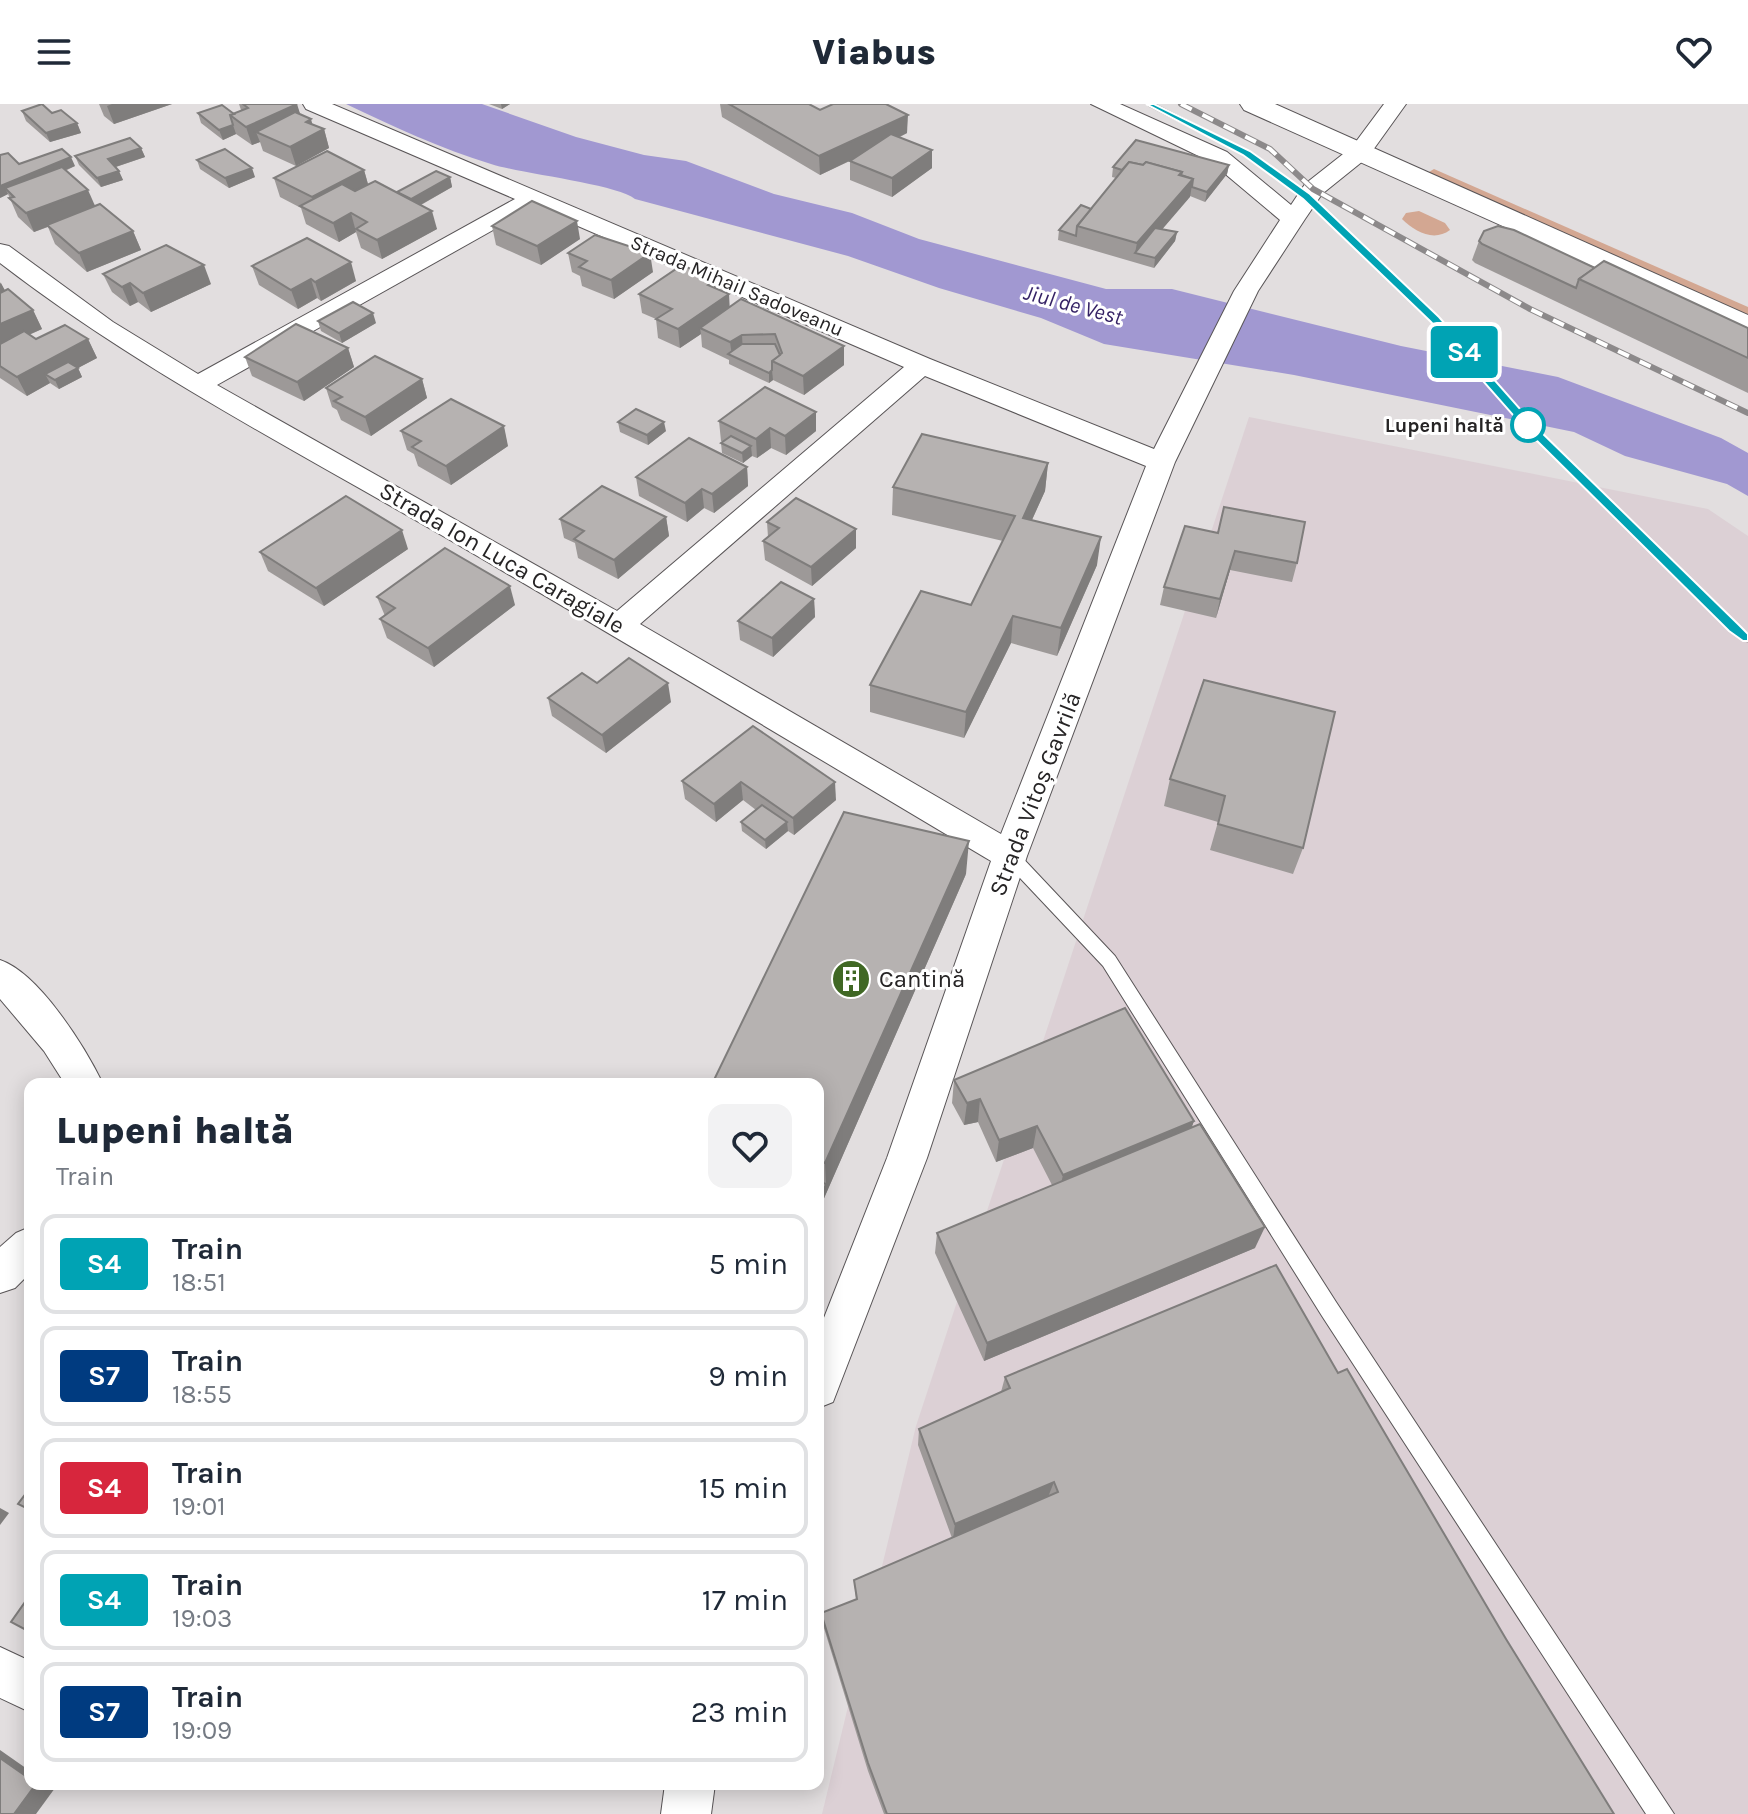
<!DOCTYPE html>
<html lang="en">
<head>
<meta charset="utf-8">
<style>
	:root { --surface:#fff; --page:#f2f2f3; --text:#1f2937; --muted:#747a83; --line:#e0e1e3 }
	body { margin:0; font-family:Karla,sans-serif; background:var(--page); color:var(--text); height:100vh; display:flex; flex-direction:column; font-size:30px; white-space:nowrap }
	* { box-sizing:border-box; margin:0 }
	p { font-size:26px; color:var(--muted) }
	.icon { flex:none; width:44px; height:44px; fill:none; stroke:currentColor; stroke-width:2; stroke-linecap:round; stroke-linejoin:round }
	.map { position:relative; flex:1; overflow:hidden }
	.sheet { position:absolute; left:24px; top:974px; width:800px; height:712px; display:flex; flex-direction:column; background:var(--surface); border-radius:16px; box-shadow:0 4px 20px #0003 }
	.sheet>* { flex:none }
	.badge { padding:0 16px; border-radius:6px; font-size:28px; line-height:52px }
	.map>.badge { position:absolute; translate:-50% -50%; box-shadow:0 0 0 4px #fff }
	.round { display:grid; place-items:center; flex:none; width:84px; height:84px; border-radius:16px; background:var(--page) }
	.summary { display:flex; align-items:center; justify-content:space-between; height:136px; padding:0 32px }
	h1 { font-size:38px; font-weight:800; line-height:60px }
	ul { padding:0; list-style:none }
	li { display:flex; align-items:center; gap:24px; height:100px; margin:0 16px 12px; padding:0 16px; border:4px solid var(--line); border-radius:16px }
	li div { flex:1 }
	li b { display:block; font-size:30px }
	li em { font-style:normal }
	li .badge { min-width:88px; font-weight:700; text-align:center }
	header { display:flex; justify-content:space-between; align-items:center; height:104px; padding:0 32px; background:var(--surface); font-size:36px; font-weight:800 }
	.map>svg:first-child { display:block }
</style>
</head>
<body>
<header><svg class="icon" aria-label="menu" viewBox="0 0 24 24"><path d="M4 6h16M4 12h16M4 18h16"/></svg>Viabus<svg class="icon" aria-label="heart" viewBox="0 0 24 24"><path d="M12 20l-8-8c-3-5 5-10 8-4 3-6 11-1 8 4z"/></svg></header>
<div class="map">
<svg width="1748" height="1710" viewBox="0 0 1748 1710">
	<rect width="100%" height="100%" fill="#e2dedf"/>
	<!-- built -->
	<polygon fill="#dcd0d5" points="1249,313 1708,405 1748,432 1748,1710 822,1710 916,1322"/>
	<!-- green -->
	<g fill="#d3a792">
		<polygon points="1434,65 1748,203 1748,211 1432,71 1429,68"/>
		<path d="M1419,107L1445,119L1450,126C1434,138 1415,128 1402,115L1406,109Z"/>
	</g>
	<!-- water -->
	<path fill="#a198d1" d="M346,0H482L576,33L644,51L686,57L774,90L852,109L919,135L1106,185H1172L1401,242L1558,273L1721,334L1748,349V392L1727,380L1625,352L1574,328L1294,271L1104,240L1041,214L939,184L848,152L635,95C616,80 522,70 491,60C442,45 392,22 346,0Z"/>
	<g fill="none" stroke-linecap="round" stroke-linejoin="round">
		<!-- lane casing -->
		<g stroke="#595557" stroke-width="2">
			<polygon id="lane" points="1010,745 1016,747 1115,852 1336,1198 1674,1710 1646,1710 1322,1212 1103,862 1004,757 1001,752"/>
		</g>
		<!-- street casing -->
		<g stroke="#595557" stroke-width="2">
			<g id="street">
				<path d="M303,0H332L930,255L1154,345L1234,187L1280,116L1211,58L1091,0H1120L1227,48L1291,101L1305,80L1352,43L1384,0H1406L1368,53L1322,90L1305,115L1258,187L1175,358L1027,752L927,1054L833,1298L818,1304V1229L887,1054L991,757C806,647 622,536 436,428C288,342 136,264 0,159V140L9,142L113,218L198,270L515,95L306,5ZM534,103L904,263L617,507L217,281ZM925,272L1146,362L1001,730L640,520Z"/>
				<path d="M0,856C39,869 85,943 103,980H65L44,947L0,895Z"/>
				<polygon points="30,1123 30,1169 15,1184 0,1189 0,1143 16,1129"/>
				<polygon points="0,1543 30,1557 30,1608 0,1594"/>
				<polygon points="665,1680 715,1680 711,1710 661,1710"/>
			</g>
		</g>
		<!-- primary casing -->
		<g stroke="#595557" stroke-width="2">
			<polygon id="primary" points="1240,0 1275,0 1748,211 1748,232 1244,6"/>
		</g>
		<!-- lane -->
		<use href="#lane" fill="#fff" fill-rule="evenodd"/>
		<!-- street -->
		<use href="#street" fill="#fff" fill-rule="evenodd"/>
		<!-- primary -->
		<use href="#primary" fill="#fff" fill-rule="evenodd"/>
		<!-- rail-far1 casing -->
		<g stroke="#8c898a" stroke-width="6">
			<g id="rail-far1">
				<polyline points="1150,0 1246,49 1306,92 1435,216 1532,326 1628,421"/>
				<polyline points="1181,0 1270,45 1313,85 1530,205 1748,309"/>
			</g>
		</g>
		<!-- rail casing -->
		<g stroke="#8c898a" stroke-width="9">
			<polyline id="rail" points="1626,419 1733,524 1748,534"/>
		</g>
		<!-- rail-far1 -->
		<use href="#rail-far1" stroke="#fff" stroke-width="4" stroke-dasharray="12" stroke-linecap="butt"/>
		<!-- rail -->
		<use href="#rail" stroke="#fff" stroke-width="6" stroke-dasharray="17" stroke-linecap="butt"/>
	</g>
	<!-- wall -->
	<g fill="#9d9998">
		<polygon points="99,0 172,0 114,20 104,12"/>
		<polygon points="239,0 296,0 300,10 313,21 324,25 329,44 296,62 263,47 260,38 252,41 236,30 223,36 201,19 198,9 234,10 241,6"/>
		<polygon points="489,0 510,0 502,5"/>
		<polygon points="720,0 809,0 820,6 907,29 900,33 932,64 892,93 850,76 850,57 854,55 820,71 722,13"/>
		<polygon points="22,7 52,9 77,19 81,29 50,38 26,17"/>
		<polygon points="141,44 145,53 116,63 123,76 101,83 79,61 75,52"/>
		<polygon points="197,56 255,73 229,84 200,65"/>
		<polygon points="19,60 75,62 65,67 95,102 133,127 141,146 87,168 55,140 48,123 34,128 18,113 8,90 0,94"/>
		<polygon points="1229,61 1227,70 1205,98 1190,92 1162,125 1177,128 1175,137 1154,164 1058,136 1059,126 1091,105 1116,74 1112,73 1113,63"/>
		<polygon points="364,66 368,80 397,88 450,73 452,83 421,101 437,125 382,155 361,144 356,128 339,138 306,120 301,104 280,93 274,74"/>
		<polygon points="492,122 580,135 541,161 496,141"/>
		<polygon points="1479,137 1595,164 1748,224 1748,289 1475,159 1472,156"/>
		<polygon points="568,149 653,168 614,195 582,182 580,172 572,168"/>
		<polygon points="252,162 356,177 321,197 317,194 298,205 259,181"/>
		<polygon points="103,170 211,180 151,208 138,198 130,202 112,188"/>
		<polygon points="715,176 716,184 730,203 844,261 804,291 773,276 769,279 729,260 729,256 702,243 701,230 680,244 658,234 656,215 642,209 639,190"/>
		<polygon points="0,178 5,187 33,206 42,225 29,231 36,235 88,235 97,254 78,264 82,273 59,285 50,279 27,292 0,274"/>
		<polygon points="318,217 376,219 342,239 321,227"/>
		<polygon points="348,244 354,263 304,297 252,272 245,253"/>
		<polygon points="422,275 427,294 371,332 341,316 337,306 332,303 326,284"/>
		<polygon points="816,308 816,327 786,351 771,344 757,354 752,352 743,359 722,349 721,339 723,338 721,337 719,317"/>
		<polygon points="618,318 666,327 648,341 620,328"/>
		<polygon points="401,327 508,342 451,381 418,362 414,350 407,346"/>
		<polygon points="1048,359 1045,387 1032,416 1097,461 1057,552 1011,539 964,634 870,608 870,581 971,501 1003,437 892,411 893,383"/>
		<polygon points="747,363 748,382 714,409 704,404 687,418 639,392 636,373"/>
		<polygon points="666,413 669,432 618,475 578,454 575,439 564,434 560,415"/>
		<polygon points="767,418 856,425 856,444 812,482 765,456 763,437 768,433"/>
		<polygon points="1185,422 1297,459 1292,478 1230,466 1216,514 1160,501 1164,483"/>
		<polygon points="408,445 324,502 268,467 260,448"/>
		<polygon points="377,493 515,501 434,563 387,534 380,515 385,512"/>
		<polygon points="814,495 815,513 773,553 740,536 738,517"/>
		<polygon points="1204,576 1303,744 1293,770 1210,746 1218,718 1164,702 1170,675"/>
		<polygon points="597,579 671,598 606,649 552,612 548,594"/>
		<polygon points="753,622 836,696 794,731 788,727 766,745 742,727 741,718 756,706 743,696 716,718 685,695 682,677"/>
		<polygon points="966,770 818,1108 818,980"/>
		<polygon points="954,976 1194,1017 1191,1024 1255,1144 984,1257 935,1149 937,1129 1052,1081 1033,1044 996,1058 978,1018 964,1021 952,999"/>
		<polygon points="1338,1269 1614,1710 884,1710 868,1667 823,1521 821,1509 856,1495 854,1476 952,1434 918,1341 919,1325 1001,1288 1005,1273"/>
	</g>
	<!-- shaded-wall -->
	<g fill="#7f7d7c">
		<polygon points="112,0 172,0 114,20 107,2"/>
		<polygon points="297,0 303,19 256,28 260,38 252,41 246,23"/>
		<polygon points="501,0 510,0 502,5"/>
		<polygon points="908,11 907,29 820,71 819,52"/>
		<polygon points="311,15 315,30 324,25 329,44 296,62 290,43 306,18"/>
		<polygon points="77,19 81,29 50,38 46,29"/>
		<polygon points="233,21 236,30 223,36 219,26"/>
		<polygon points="141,44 145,53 112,64 108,55"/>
		<polygon points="932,46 932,64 892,93 892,74"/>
		<polygon points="71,53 75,62 10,89 5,84 8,90 0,94 0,82"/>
		<polygon points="1229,61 1227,70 1205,98 1207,88"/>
		<polygon points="252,64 255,73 229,84 225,74"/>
		<polygon points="364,66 369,84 318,112 312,93"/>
		<polygon points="119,67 123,76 101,83 97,74"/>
		<polygon points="450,73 452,83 406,109 403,100"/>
		<polygon points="1193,75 1190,93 1141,150 1135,149 1137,139"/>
		<polygon points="88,86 96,104 34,128 26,109"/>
		<polygon points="432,107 437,125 382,155 377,136"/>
		<polygon points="351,109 356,128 339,138 333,119"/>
		<polygon points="577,117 580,135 541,161 537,142"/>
		<polygon points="133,127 141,146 87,168 79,149"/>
		<polygon points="1177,128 1175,137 1154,164 1155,154"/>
		<polygon points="650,149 653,168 614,195 611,176"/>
		<polygon points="351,158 356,177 321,197 315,178"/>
		<polygon points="204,161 211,180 151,208 143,189"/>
		<polygon points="311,175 317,194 298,205 291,186"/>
		<polygon points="715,176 717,195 708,181"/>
		<polygon points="1,179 11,198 0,203 0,180"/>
		<polygon points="130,179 138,198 130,202 122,183"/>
		<polygon points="729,190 730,209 700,224 701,230 680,244 678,225"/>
		<polygon points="33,206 42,225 0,243 0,220"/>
		<polygon points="373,209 376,219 342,239 339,229"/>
		<polygon points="742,231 743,250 732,252 730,238"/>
		<polygon points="88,235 97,254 78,264 82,273 59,285 55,276 45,270 50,279 27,292 17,273"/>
		<polygon points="844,242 844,261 804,291 803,272"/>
		<polygon points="348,244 354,263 304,297 297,278"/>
		<polygon points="772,266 773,276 769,279 769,269"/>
		<polygon points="422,275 427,294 371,332 365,313"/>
		<polygon points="816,308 816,327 786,351 785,332"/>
		<polygon points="664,318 666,327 648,341 647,331"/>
		<polygon points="504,322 508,342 451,381 446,362"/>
		<polygon points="770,324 771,344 757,354 756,335"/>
		<polygon points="751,342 752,352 743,359 742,349"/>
		<polygon points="1048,359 1045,387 1020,442 1023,414"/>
		<polygon points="747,363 748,382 714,409 712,390"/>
		<polygon points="702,385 704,404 687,418 685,399"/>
		<polygon points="666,413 669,432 618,475 614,456"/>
		<polygon points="856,425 856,444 812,482 811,463"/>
		<polygon points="402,426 408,445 324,502 316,484"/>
		<polygon points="1101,433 1097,461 1057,552 1061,524"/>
		<polygon points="1235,447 1230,466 1216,514 1220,495"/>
		<polygon points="510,482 515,501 434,563 428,544"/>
		<polygon points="814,495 815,513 773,553 772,534"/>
		<polygon points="1013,512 1011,539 964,634 966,608"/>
		<polygon points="668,579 671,598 606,649 602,631"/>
		<polygon points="741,678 743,696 716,718 714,700"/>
		<polygon points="835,678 836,696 794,731 793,714"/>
		<polygon points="787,718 788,727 766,745 765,736"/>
		<polygon points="969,737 966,770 818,1108 818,1100 826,1080 825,1059"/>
		<polygon points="980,995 978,1018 964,1021 967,999"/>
		<polygon points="1194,1017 1186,1039 1058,1093 1063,1071"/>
		<polygon points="1037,1022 1033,1044 996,1058 999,1036"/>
		<polygon points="1265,1123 1255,1144 984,1257 987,1239"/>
		<polygon points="1054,1378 1048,1393 953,1435 955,1420"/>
		<polygon points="0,1404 9,1409 0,1421"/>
		<polygon points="0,1646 30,1667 30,1675 0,1654"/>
		<polygon points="36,1680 48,1680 55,1684 36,1710 14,1710"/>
	</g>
	<!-- building -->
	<g fill="#b6b2b1" stroke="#7f7d7c" stroke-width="2">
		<polygon points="42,0 52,9 61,6 77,19 46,29 22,7"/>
		<polygon points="243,0 297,0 246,23 230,11 248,4"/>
		<polygon points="729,0 809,0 820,6 833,0 886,0 908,11 819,52"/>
		<polygon points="222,1 234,10 230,11 233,21 219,26 198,9"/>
		<polygon points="295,8 311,15 306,18 324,25 290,43 256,28"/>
		<polygon points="891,30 932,46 892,74 850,57"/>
		<polygon points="130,34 141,44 108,55 119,67 97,74 75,52"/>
		<polygon points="1136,36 1229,61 1207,88 1192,83 1193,75 1181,71 1182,68 1146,58 1143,61 1129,58 1122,66 1113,63"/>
		<polygon points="62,45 71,53 0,82 0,51 8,49 19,60"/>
		<polygon points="225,45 252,64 225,74 197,56"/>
		<polygon points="327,47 364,66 312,93 274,74"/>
		<polygon points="1129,58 1143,61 1146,58 1182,68 1179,71 1193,75 1137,139 1077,122"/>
		<polygon points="62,63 88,86 26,109 9,94 14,93 5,84"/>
		<polygon points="436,67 450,73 411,95 397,88"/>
		<polygon points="375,77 432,107 377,136 356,125 367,118 351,109 333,119 300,102 342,80 355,87"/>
		<polygon points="532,97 577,117 537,142 492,122"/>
		<polygon points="100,100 133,127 79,149 47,121"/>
		<polygon points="1081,101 1091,105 1077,122 1076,132 1059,126"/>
		<polygon points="1498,122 1514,126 1595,164 1579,175 1576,184 1482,140 1479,137 1484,127"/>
		<polygon points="1155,124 1177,128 1155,154 1135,149"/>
		<polygon points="595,131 650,149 611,176 579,163 587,157 568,149"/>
		<polygon points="307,134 351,158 315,178 311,175 291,186 252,162"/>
		<polygon points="166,141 204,161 143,189 130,179 122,183 103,170"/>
		<polygon points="1604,157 1748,224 1748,254 1579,175"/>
		<polygon points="682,161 715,176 708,181 729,190 678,225 656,215 672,205 639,190"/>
		<polygon points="8,185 33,206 0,220 0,189"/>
		<polygon points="741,195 844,242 803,272 772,257 782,249 775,230 742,231 730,238 700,224"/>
		<polygon points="353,198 373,209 339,229 318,217"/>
		<polygon points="296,220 348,244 297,278 245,253"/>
		<polygon points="65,221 88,235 17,273 0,262 0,240 24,227 36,235"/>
		<polygon points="742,240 775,240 780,251 772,257 772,266 769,269 728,250"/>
		<polygon points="375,252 422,275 365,313 334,297 342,293 326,284"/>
		<polygon points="68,258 78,264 55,276 45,270"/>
		<polygon points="765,283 816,308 785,332 770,324 756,335 719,317"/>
		<polygon points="451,295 504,322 446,362 412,343 421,337 401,327"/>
		<polygon points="636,305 664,318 647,331 618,318"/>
		<polygon points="922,330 1048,359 1023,414 1101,433 1061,524 1013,512 966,608 870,581 921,487 971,501 1015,412 893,383"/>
		<polygon points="731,332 751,342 742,349 721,339"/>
		<polygon points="689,334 747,363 712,390 702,385 685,399 636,373"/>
		<polygon points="602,382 666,413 614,456 574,435 584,427 560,415"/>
		<polygon points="346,392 402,426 316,484 260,448"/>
		<polygon points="796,394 856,425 811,463 763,437 779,424 767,418"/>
		<polygon points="1224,403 1305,418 1297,459 1235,447 1220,495 1164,483 1185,422 1218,429"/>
		<polygon points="445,444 510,482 428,544 380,515 395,504 377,493"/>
		<polygon points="781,478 814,495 772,534 738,517"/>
		<polygon points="629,554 668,579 602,631 548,594 582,569 597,579"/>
		<polygon points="1204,576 1335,608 1303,744 1218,720 1225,692 1170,675"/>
		<polygon points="753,622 835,678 793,714 741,678 714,700 682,677"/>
		<polygon points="762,701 787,718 765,736 741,718"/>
		<polygon points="844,708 969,737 825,1059 818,1057 818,980 712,980"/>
		<polygon points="1125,904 1194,1017 1063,1071 1037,1022 999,1036 980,995 967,999 954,976"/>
		<polygon points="1200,1020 1265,1123 987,1239 937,1129"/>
		<polygon points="818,1077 826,1080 818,1100"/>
		<polygon points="1276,1161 1338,1269 1347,1265 1506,1535 1614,1710 887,1710 868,1659 821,1509 857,1495 854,1476 1058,1388 1054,1378 955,1420 919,1325 1010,1284 1005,1273"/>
		<polygon points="30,1384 30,1406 18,1400"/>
		<polygon points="30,1491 30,1528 11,1518"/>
		<polygon points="0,1654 30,1675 30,1680 36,1680 14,1710 0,1710"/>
	</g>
	<!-- line -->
	<polygon fill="#00a3b4" stroke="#fff" stroke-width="2" points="1146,0 1154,0 1250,47 1310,90 1439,213 1536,323 1738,520 1748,530 1748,537 1743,537 1729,527 1528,328 1431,218 1303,95 1243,51"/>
	<!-- icons -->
	<defs>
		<g id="building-disc" transform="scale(2)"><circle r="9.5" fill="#406824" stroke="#fff"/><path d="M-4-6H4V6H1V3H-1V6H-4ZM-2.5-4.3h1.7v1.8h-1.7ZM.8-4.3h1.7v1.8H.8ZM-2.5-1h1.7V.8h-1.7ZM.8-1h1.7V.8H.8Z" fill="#fff"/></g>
	</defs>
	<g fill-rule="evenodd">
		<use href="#building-disc" x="851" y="875"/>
	</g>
	<!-- markers -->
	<circle fill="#fff" stroke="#00a3b4" stroke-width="4" cx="1528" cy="321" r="16"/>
	<g text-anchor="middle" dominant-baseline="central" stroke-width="6" stroke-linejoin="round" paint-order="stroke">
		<!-- far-street labels -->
		<g font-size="20" fill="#262425" stroke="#fff">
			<text transform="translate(737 182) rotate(23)">Strada Mihail Sadoveanu</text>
		</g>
		<!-- far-stop labels -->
		<g font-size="20" font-weight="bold" fill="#262425" stroke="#fff" text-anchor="end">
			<text x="1504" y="321">Lupeni haltă</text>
		</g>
		<!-- far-water labels -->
		<g font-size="22" font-style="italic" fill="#352265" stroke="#fff">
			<text transform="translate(1073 201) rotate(15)">Jiul de Vest</text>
		</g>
		<!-- street labels -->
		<g font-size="24" fill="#262425" stroke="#fff">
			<text transform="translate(502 454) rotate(30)">Strada Ion Luca Caragiale</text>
			<text transform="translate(1035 690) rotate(-69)">Strada Vitoș Gavrilă</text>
		</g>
		<!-- poi labels -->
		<g font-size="24" fill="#262425" stroke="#fff" text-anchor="start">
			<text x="879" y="875">Cantină</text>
		</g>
	</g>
</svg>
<b class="badge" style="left:1464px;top:248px;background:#00a3b4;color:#fff">S4</b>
<section class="sheet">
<div class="summary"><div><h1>Lupeni haltă</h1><p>Train</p></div><a class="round"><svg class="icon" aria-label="heart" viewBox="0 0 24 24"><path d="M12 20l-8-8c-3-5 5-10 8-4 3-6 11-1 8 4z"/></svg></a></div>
<ul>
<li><span class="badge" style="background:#00a3b4;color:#fff">S4</span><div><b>Train</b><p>18:51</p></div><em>5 min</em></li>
<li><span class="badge" style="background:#003b80;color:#fff">S7</span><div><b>Train</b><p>18:55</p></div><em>9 min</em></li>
<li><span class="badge" style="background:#d7263d;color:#fff">S4</span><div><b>Train</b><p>19:01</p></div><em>15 min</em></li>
<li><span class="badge" style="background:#00a3b4;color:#fff">S4</span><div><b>Train</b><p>19:03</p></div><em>17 min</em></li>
<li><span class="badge" style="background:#003b80;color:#fff">S7</span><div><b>Train</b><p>19:09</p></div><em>23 min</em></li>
</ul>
</section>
</div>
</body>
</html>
